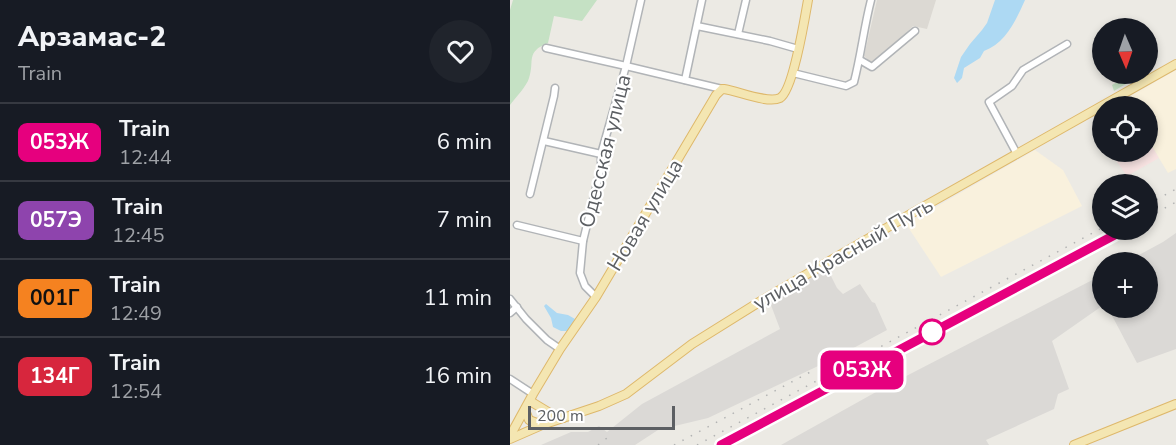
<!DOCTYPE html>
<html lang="en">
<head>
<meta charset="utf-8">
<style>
	:root { --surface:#171b24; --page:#20242c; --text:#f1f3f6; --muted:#9ea1a6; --line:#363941 }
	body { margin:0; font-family:"Nunito Sans",sans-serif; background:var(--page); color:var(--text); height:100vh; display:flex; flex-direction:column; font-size:22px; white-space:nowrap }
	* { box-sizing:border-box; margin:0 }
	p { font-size:20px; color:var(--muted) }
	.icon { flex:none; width:33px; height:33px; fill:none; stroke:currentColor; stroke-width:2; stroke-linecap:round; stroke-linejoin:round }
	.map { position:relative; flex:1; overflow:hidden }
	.drawer { display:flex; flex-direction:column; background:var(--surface); width:510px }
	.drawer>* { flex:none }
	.badge { padding:0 12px; border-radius:9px; font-size:21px; line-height:39px }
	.needle { width:39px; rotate:178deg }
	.buttons { position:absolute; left:582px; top:18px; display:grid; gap:12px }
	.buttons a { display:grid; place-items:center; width:66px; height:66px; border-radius:50%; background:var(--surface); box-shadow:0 3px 9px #0003; font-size:30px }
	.scale { position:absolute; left:18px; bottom:15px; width:147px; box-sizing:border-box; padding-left:6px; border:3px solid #5c5f63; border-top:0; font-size:16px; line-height:21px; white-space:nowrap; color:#5c5f63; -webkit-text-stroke:4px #fff; paint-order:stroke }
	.map>.badge { position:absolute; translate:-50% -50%; box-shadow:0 0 0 3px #fff }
	.round { display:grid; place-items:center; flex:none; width:63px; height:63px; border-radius:32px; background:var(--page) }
	.head { display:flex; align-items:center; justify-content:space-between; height:102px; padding:0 18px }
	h1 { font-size:28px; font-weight:800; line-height:45px }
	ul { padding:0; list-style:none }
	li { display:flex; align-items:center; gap:18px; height:78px; padding:0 18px; border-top:2px solid var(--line) }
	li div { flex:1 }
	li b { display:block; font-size:22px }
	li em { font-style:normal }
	li .badge { min-width:66px; font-weight:700; text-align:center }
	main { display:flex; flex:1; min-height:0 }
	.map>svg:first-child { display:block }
</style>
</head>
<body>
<main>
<section class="drawer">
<div class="head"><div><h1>Арзамас-2</h1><p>Train</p></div><a class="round"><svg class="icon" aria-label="heart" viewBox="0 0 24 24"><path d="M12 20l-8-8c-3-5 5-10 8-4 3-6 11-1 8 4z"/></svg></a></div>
<ul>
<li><span class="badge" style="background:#e6007e;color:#fff">053Ж</span><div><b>Train</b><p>12:44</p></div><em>6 min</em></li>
<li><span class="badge" style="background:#8e44ad;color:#fff">057Э</span><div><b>Train</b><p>12:45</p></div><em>7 min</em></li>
<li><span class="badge" style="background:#f58220;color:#111">001Г</span><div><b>Train</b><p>12:49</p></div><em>11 min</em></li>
<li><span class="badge" style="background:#d7263d;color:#fff">134Г</span><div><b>Train</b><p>12:54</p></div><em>16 min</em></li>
</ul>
</section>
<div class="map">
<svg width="666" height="445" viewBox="0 0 666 445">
	<rect width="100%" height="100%" fill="#eceae4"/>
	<!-- commercial -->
	<g fill="#f9f1dd">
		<polygon points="666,70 666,169 658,173 638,140 638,106 617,106 613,100"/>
		<polygon points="525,150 553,170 572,206 431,277 396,224"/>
	</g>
	<!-- industrial -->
	<g fill="#dbd9d6">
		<polygon points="666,233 666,349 627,363 598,308 638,308 638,262 616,262 653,242"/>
		<polygon points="317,268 327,288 333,294 350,284 362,302 365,303 377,330 323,359 198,418 148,430 125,445 31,445 61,432 78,432 89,426 97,432 132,404 270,329 259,300"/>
		<polygon points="592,275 592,306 542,341 559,389 548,394 544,409 476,440 479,445 271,445 375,387"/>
	</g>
	<!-- education -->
	<polygon fill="#dcd9d3" points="367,0 426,0 417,29 403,26 364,65 354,56"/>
	<!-- medical -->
	<polygon fill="#f8e3e2" points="638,140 649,158 617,176 600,152 638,152"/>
	<!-- green -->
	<g fill="#c5e1c4">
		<path d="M3,0H87L72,21L44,16L38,43C15,52 25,61 19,78C17,86 5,98 0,105V10Z"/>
		<polygon points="622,74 629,74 631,75 604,91 602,85"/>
	</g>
	<!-- water -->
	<g fill="#add9f3">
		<path d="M485,0H515C506,20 496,43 474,51L470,58L454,68L452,78L447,83L444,78L451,57L460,44L472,30L477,23Z"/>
		<polygon points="36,304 47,313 58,315 65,319 58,331 51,331 43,327 41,318 34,306"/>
	</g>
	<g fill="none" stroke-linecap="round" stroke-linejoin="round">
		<!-- minor casing -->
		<g stroke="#b1b4b7" stroke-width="9">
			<g id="minor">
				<polyline points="187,26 260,41 288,49"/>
				<polyline points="228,34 236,0"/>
				<polyline points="36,48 116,66 212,89"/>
				<polyline points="350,60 362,67 405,31"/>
				<path d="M283,73L336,86L344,82C351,55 354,27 361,0"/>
				<polyline points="175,80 192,0"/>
				<polyline points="34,141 91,154"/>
				<polyline points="507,154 479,102 502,86 513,70 557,44"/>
				<polyline points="20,194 44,96 45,88"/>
				<polyline points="7,225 73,241"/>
				<polyline points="86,297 75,286 70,273 73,241 91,167 91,154 116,66 131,0"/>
				<polyline points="0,299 16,319 37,340 50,349"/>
				<polyline points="0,313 7,307"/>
				<polyline points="0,379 23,394"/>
			</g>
		</g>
		<!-- major casing -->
		<g stroke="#deb86b" stroke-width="10">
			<g id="major">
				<polyline points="20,401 43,415 53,418"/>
				<polyline points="15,410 19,420 32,425"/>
				<path d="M0,436L23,394L50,349L86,297L206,95L212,89H214C228,91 258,104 270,98C283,91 295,17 298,0"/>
				<polyline points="0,439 32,425 89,406 116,394 182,344 254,299 404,212 666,64"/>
				<polyline points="564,445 666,404"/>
			</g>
		</g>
		<!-- minor -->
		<use href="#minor" stroke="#fff" stroke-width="6"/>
		<!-- major -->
		<use href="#major" stroke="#f4e6b2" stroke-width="8"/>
		<!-- rail -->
		<g stroke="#b2b3b3" stroke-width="1.5" stroke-dasharray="1.5 8" stroke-linecap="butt">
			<polyline points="638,204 666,189"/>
			<polyline points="638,217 666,202"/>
			<polyline points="88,445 97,438"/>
			<polyline points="164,445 304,370"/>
			<polyline points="187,445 592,228"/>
			<polyline points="211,445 615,230"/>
		</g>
	</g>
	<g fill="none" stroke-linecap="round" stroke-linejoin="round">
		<!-- line casing -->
		<g stroke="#fff" stroke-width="14">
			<polyline id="line" points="211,445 614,230"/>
		</g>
		<!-- line -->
		<use href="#line" stroke="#e6007e" stroke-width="9"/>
	</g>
	<!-- markers -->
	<circle fill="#fff" stroke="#e6007e" stroke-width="3" cx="422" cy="332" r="12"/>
	<g text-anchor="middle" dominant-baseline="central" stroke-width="4.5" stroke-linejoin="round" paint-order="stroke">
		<!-- street labels -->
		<g font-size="21" fill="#5c5f63" stroke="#fff">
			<text transform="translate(95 151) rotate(-76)">Одесская улица</text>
			<text transform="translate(135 215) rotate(-59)">Новая улица</text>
			<text transform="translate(333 254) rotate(-30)">улица Красный Путь</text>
		</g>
	</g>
</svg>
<div class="buttons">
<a><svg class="needle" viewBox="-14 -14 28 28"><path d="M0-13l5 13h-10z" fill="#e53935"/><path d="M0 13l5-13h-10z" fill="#9ea1a6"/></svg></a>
<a><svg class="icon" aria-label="locate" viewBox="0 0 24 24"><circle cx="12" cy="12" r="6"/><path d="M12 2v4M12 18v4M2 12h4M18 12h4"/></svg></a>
<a><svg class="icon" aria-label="layers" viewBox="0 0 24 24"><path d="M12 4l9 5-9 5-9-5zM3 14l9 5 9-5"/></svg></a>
<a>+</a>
</div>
<div class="scale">200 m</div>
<b class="badge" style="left:352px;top:370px;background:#e6007e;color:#fff">053Ж</b>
</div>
</main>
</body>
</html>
